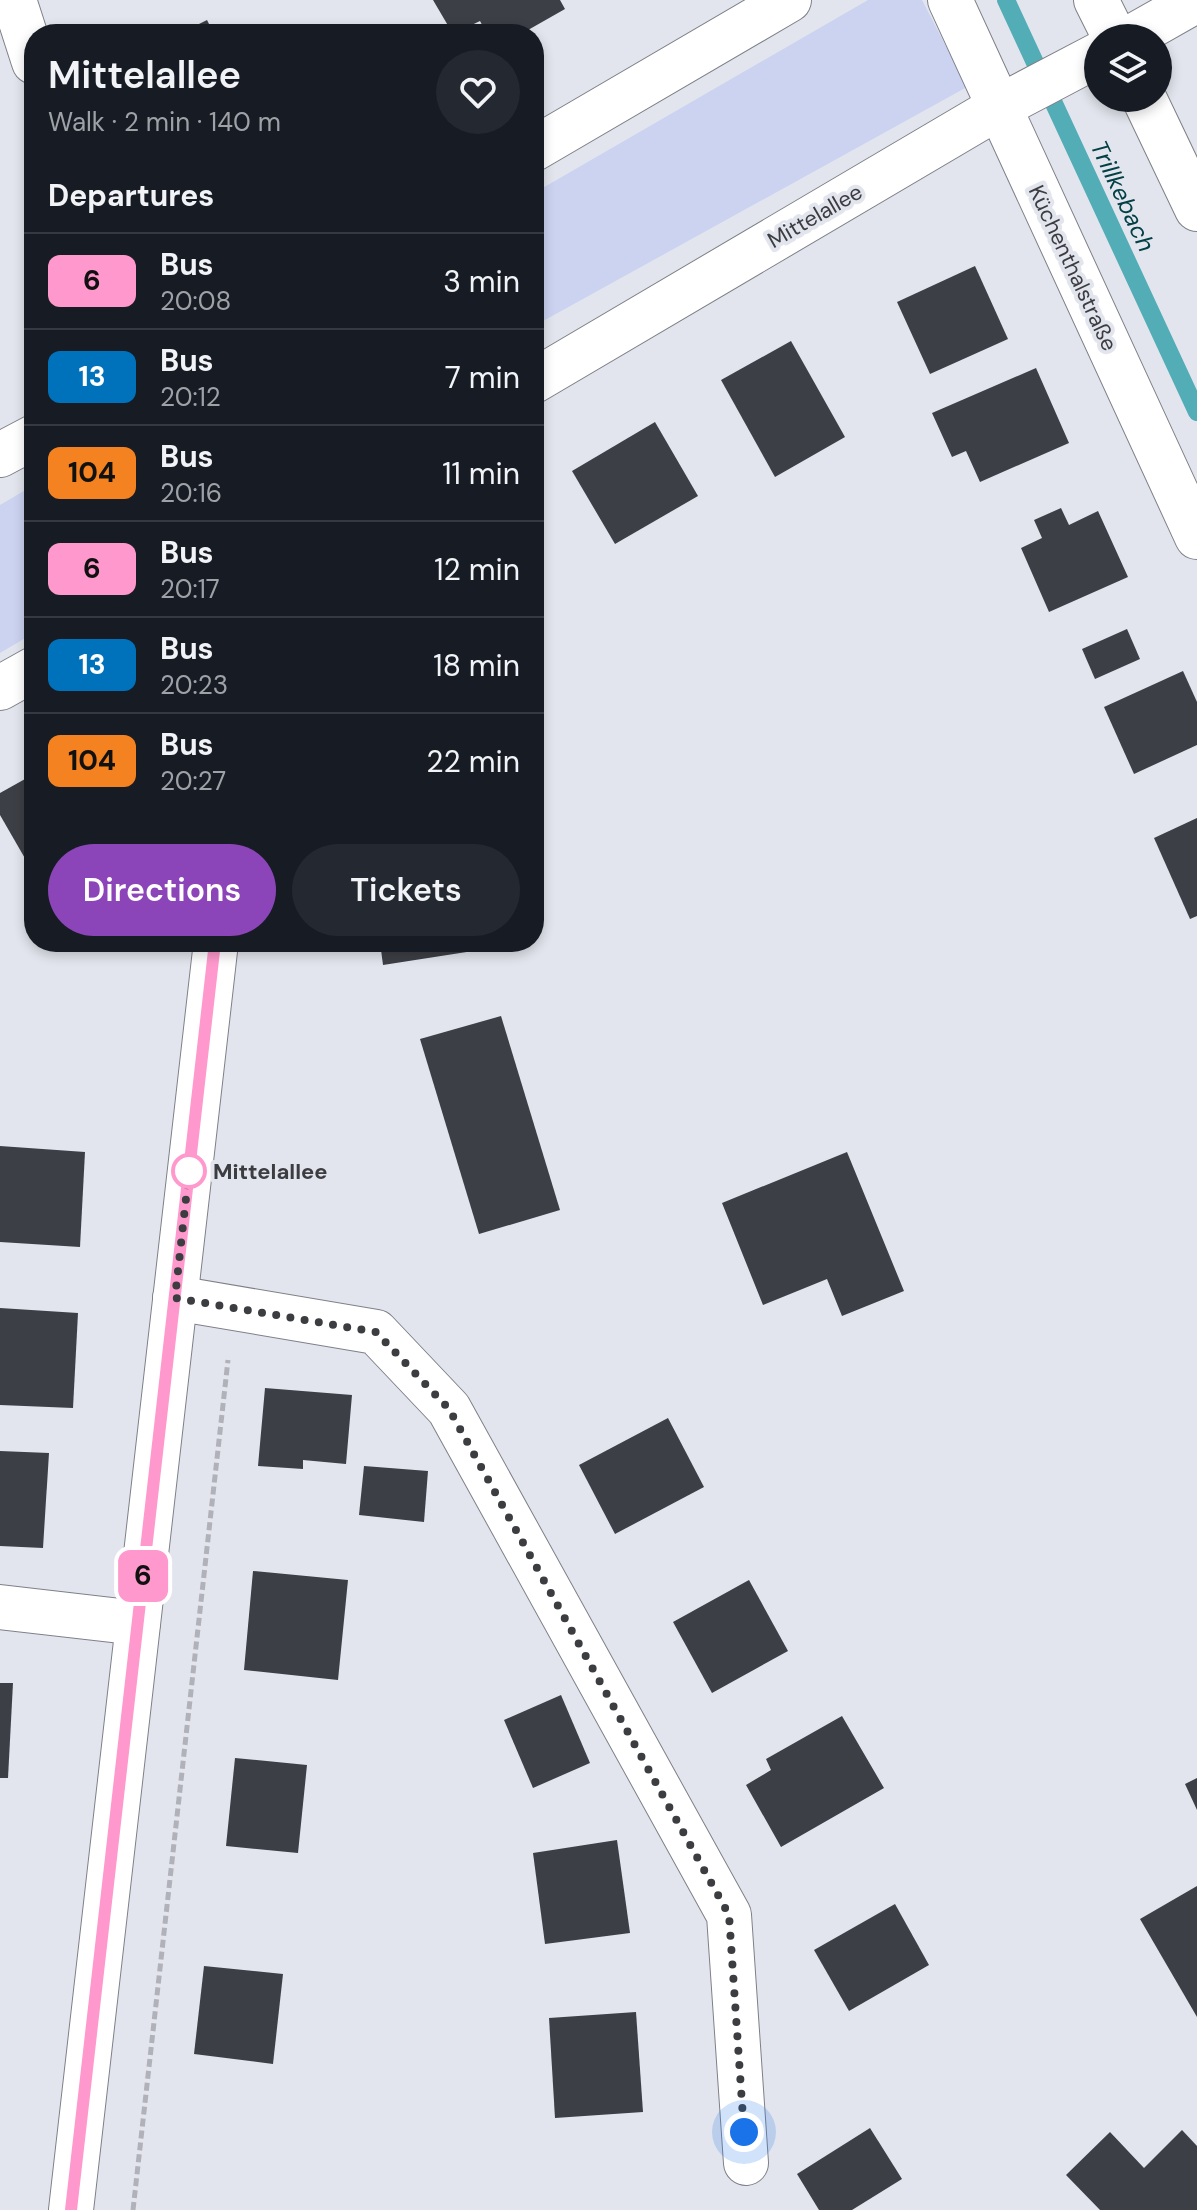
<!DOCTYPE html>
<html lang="en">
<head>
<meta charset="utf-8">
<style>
	:root { --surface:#171b24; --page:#242831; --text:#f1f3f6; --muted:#9ea1a6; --line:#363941; --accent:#8c45b8 }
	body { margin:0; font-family:"DM Sans",sans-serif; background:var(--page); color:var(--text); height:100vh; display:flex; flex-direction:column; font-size:30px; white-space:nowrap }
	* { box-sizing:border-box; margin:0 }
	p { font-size:26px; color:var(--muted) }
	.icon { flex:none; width:44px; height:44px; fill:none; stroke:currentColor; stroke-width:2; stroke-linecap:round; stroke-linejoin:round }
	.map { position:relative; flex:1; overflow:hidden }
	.panel { position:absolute; left:24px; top:24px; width:520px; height:928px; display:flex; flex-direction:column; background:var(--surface); border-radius:32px; box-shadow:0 4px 12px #0003 }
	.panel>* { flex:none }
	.badge { padding:0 16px; border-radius:12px; font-size:28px; line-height:52px }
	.buttons { position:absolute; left:1084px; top:24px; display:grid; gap:16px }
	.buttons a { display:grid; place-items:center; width:88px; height:88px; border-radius:50%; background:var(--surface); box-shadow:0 4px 12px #0003; font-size:40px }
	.you { position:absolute; width:40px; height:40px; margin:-20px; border:6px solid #fff; border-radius:50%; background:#1a73e8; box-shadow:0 0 0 12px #1a73e833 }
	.map>.badge { position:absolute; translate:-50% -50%; box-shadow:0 0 0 4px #fff }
	h2 { padding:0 24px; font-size:30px; line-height:72px }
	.round { display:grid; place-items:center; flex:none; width:84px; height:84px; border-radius:42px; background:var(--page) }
	.headline { display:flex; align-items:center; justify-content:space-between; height:136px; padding:0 24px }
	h1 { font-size:38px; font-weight:600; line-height:60px }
	.button { display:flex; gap:16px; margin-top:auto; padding:16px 24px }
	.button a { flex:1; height:92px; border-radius:48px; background:var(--accent); color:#fff; font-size:32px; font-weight:600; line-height:92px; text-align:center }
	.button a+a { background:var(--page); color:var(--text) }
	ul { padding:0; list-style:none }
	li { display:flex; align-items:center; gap:24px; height:96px; padding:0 24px; border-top:2px solid var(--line) }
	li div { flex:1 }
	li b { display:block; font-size:30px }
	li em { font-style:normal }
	li .badge { min-width:88px; font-weight:700; text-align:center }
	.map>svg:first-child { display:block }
</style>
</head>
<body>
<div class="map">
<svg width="1197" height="2210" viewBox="0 0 1197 2210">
	<rect width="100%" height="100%" fill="#e3e5ee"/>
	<!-- green -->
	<g fill="#cbd3f1">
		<polygon points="868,0 922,0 967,87 534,326 534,193"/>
		<polygon points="34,485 34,633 0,653 0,505"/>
	</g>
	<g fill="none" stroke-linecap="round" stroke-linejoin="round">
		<!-- stream -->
		<polyline stroke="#53adb6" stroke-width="18" points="1006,0 1197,412"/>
	</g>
	<!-- building -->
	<g fill="#3d3f46">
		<polygon points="433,0 560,0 565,9 521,34 487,34 480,21 453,34"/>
		<polygon points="207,20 214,34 179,34"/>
		<polygon points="975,266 1008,339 930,374 897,302"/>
		<polygon points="791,341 845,437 775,477 721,380"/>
		<polygon points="1036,368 1069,443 980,482 966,451 952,457 932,413"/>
		<polygon points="655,422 698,496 615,544 572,471"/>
		<polygon points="1061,508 1069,525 1098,511 1128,577 1049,612 1021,548 1042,538 1034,520"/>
		<polygon points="1127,629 1140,659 1095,679 1082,649"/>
		<polygon points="1183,671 1197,702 1197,745 1134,774 1104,707"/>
		<polygon points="34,774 34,874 0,815 0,793"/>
		<polygon points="1197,818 1197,916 1190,919 1154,838"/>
		<polygon points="380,942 485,942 486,949 383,965"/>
		<polygon points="501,1016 560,1210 479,1234 420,1039"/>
		<polygon points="0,1146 85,1152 80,1247 0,1242"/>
		<polygon points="847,1152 904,1291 842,1316 827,1279 763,1305 722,1203"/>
		<polygon points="0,1308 78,1313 73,1408 0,1405"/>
		<polygon points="265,1388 352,1395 346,1464 303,1460 303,1469 258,1466"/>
		<polygon points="668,1418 704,1487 615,1534 579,1465"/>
		<polygon points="0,1451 49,1453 43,1548 0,1546"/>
		<polygon points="364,1466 428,1471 424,1522 359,1515"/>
		<polygon points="253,1571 348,1580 338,1680 244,1670"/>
		<polygon points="749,1580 788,1651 712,1693 673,1622"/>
		<polygon points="0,1683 13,1683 8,1778 0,1778"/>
		<polygon points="561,1695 590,1763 533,1788 504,1720"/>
		<polygon points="842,1716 884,1788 781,1847 746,1785 771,1770 766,1759"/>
		<polygon points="235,1758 307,1765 298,1853 226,1846"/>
		<polygon points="1197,1778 1197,1810 1185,1784"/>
		<polygon points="617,1840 630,1933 545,1944 533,1853"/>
		<polygon points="1197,1886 1197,2017 1140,1919"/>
		<polygon points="895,1904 929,1965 849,2011 814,1950"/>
		<polygon points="204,1966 283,1974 273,2064 194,2054"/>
		<polygon points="636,2012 643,2112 555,2118 549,2018"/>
		<polygon points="870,2128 902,2179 852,2210 819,2210 797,2174"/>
		<polygon points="1182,2130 1197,2146 1197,2210 1100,2210 1066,2175 1110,2132 1144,2168"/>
	</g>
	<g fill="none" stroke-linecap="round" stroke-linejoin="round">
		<!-- minor casing -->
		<g stroke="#7e8088" stroke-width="46">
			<g id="minor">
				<polyline points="950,0 1197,537"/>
				<polyline points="1096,0 1115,38"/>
				<polyline points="1130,38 1197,0"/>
				<polyline points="1144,98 1197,209"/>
				<polyline points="534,149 789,0"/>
				<polyline points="534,381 999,107 1098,55"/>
				<polyline points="0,455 34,437"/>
				<polyline points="0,688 34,669"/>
				<polyline points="175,1298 376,1332 449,1409 729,1915 746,2163"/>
				<polyline points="0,1607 138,1623"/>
			</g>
		</g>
		<!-- tertiary casing -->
		<g stroke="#7e8088" stroke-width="46">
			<g id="tertiary">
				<polyline points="14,0 34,62"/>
				<polyline points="71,2210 216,942"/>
			</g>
		</g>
		<!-- path -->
		<polyline stroke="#b1b2b9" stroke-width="5" stroke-dasharray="8 4" stroke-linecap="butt" points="133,2210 228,1360"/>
		<!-- minor -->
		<use href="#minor" stroke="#fff" stroke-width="44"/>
		<!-- tertiary -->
		<use href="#tertiary" stroke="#fff" stroke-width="44"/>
	</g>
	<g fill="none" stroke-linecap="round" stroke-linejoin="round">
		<!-- line casing -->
		<g stroke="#fff" stroke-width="18">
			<polyline id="line" points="71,2210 215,942"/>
		</g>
		<!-- line -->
		<use href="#line" stroke="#ff99cd" stroke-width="12"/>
		<!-- walk -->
		<polyline stroke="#3c3d40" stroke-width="8" stroke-dasharray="0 14.4" points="189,1171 175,1298 376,1332 449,1409 729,1915 744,2132"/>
	</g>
	<!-- markers -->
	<circle fill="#fff" stroke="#ff99cd" stroke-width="4" cx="189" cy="1171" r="16"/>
	<g text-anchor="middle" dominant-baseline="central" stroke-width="8" stroke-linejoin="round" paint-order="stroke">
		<!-- street labels -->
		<g font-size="22" fill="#3c3d40" stroke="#e3e5ee">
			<text transform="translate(815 216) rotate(-30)">Mittelallee</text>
			<text transform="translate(1073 268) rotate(65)">Küchenthalstraße</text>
		</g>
		<!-- stop labels -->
		<g font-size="22" font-weight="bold" fill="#3c3d40" stroke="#e3e5ee" text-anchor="start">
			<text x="213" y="1171">Mittelallee</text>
		</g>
		<!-- water labels -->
		<g font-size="24" font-style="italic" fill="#014045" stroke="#e3e5ee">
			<text transform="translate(1123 196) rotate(65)">Trillkebach</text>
		</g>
	</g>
</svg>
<div class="buttons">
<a><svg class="icon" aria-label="layers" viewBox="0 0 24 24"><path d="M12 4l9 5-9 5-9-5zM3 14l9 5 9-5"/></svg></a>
</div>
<div class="you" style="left:744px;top:2132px"></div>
<b class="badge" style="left:143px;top:1576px;background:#ff99cd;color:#111">6</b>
<section class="panel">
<div class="headline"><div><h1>Mittelallee</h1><p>Walk · 2 min · 140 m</p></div><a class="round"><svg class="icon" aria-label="heart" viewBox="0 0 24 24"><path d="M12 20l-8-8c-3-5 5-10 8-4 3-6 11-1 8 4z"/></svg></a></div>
<h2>Departures</h2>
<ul>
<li><span class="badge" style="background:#ff99cd;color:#111">6</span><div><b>Bus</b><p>20:08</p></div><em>3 min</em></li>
<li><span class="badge" style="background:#0072bc;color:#fff">13</span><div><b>Bus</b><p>20:12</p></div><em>7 min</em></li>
<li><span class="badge" style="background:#f58220;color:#111">104</span><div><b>Bus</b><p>20:16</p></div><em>11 min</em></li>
<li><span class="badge" style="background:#ff99cd;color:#111">6</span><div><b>Bus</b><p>20:17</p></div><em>12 min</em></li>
<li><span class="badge" style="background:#0072bc;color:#fff">13</span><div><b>Bus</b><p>20:23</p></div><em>18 min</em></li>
<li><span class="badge" style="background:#f58220;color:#111">104</span><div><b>Bus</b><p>20:27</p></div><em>22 min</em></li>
</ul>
<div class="button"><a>Directions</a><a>Tickets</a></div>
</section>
</div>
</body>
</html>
